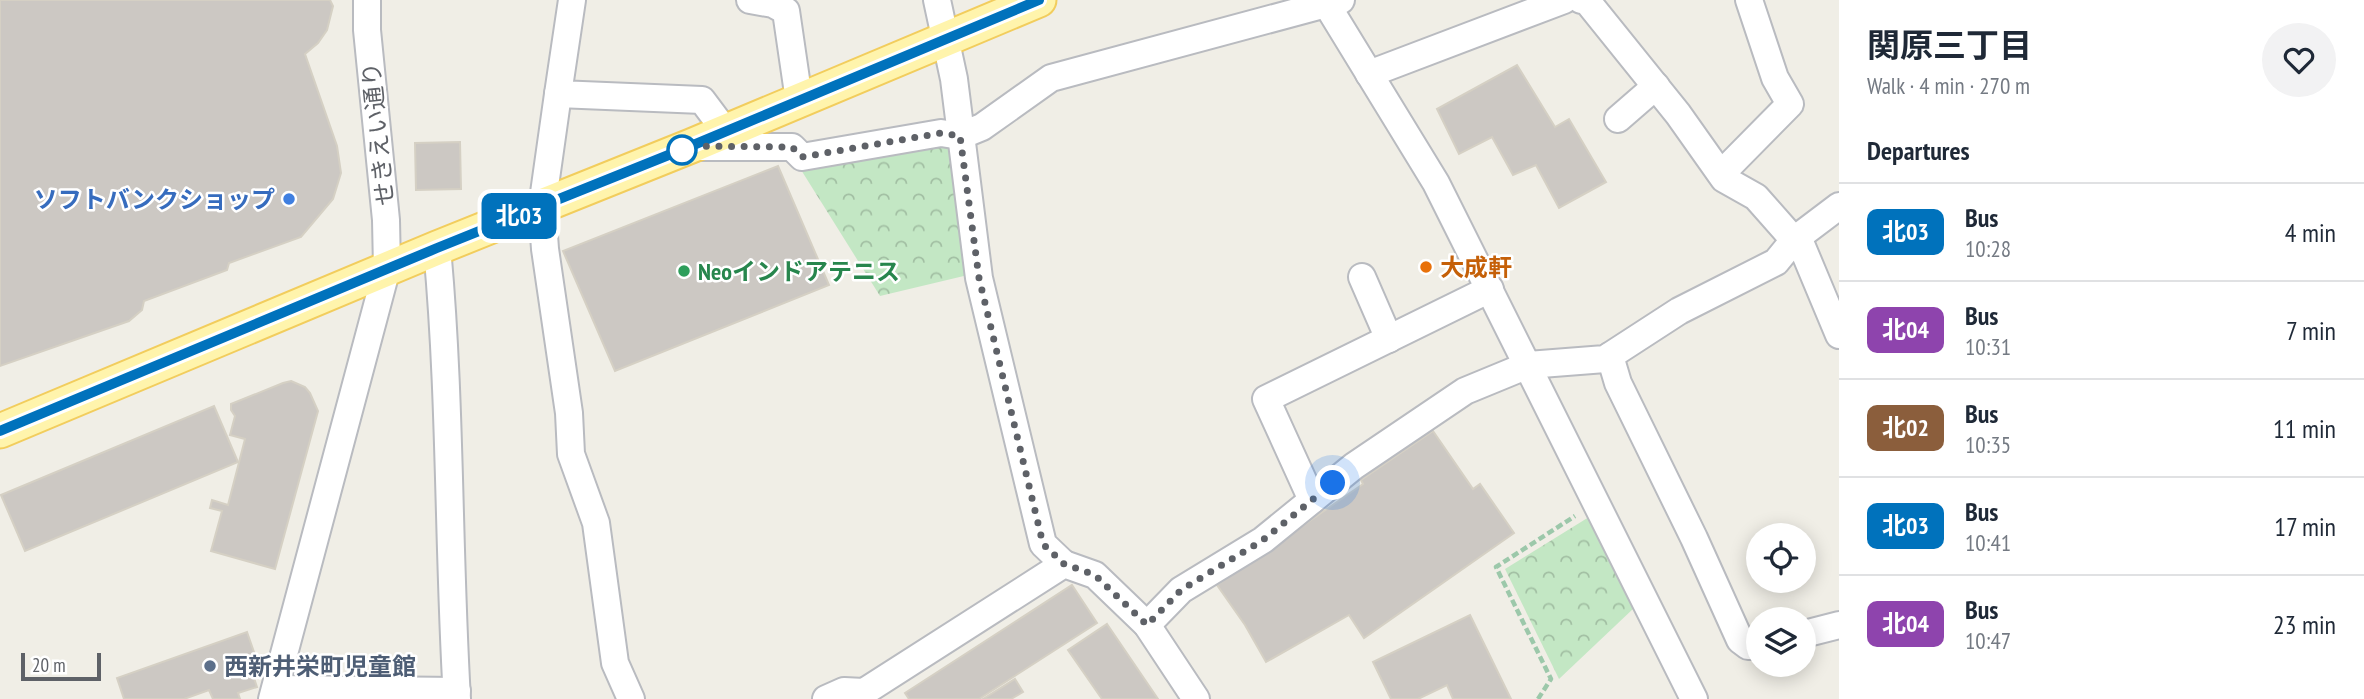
<!DOCTYPE html>
<html lang="en">
<head>
<meta charset="utf-8">
<style>
	:root { --surface:#fff; --page:#f2f2f3; --text:#1f2937; --muted:#747a83; --line:#e0e1e3 }
	body { margin:0; font-family:"PT Sans Narrow","Noto Sans JP",sans-serif; background:var(--page); color:var(--text); height:100vh; display:flex; flex-direction:column; font-size:26px; white-space:nowrap }
	* { box-sizing:border-box; margin:0 }
	p { font-size:23px; color:var(--muted) }
	.icon { flex:none; width:38px; height:38px; fill:none; stroke:currentColor; stroke-width:2; stroke-linecap:round; stroke-linejoin:round }
	.map { position:relative; flex:1; overflow:hidden }
	.panel { display:flex; flex-direction:column; background:var(--surface); width:525px }
	.panel>* { flex:none }
	.badge { padding:0 14px; border-radius:10px; font-size:24px; line-height:46px }
	.controls { position:absolute; left:1746px; top:523px; display:grid; gap:14px }
	.controls a { display:grid; place-items:center; width:70px; height:70px; border-radius:50%; background:var(--surface); box-shadow:0 4px 18px #0003; font-size:35px }
	.scale { position:absolute; left:21px; bottom:18px; width:80px; box-sizing:border-box; padding-left:7px; border:4px solid #5e6167; border-top:0; font-size:19px; line-height:24px; white-space:nowrap; color:#5e6167; -webkit-text-stroke:5px #fff; paint-order:stroke }
	.you { position:absolute; width:35px; height:35px; margin:-18px; border:5px solid #fff; border-radius:50%; background:#1a73e8; box-shadow:0 0 0 10px #1a73e833 }
	.map>.badge { position:absolute; translate:-50% -50%; box-shadow:0 0 0 4px #fff }
	h2 { padding:0 28px; font-size:26px; line-height:63px }
	.round { display:grid; place-items:center; flex:none; width:74px; height:74px; border-radius:37px; background:var(--page) }
	.summary { display:flex; align-items:center; justify-content:space-between; height:119px; padding:0 28px }
	h1 { font-size:33px; font-weight:700; line-height:52px }
	ul { padding:0; list-style:none }
	li { display:flex; align-items:center; gap:21px; height:98px; padding:0 28px; border-top:2px solid var(--line) }
	li div { flex:1 }
	li b { display:block; font-size:26px }
	li em { font-style:normal }
	li .badge { min-width:77px; font-weight:700; text-align:center }
	main { display:flex; flex:1; min-height:0 }
	.map>svg:first-child { display:block }
</style>
</head>
<body>
<main>
<div class="map">
<svg width="1839" height="699" viewBox="0 0 1839 699">
	<defs>
		<pattern id="park-crowns" width="20" height="18" patternUnits="userSpaceOnUse" patternTransform="scale(1.75)"><rect width="20" height="18" fill="#c3e7c4"/><path d="M2 6a3 3 0 1 1 6 0M12 15a3 3 0 1 1 6 0" fill="none" stroke="#a2bfa3"/></pattern>
	</defs>
	<rect width="100%" height="100%" fill="#f0eee6"/>
	<!-- park -->
	<g fill="url(#park-crowns)">
		<polygon points="942,143 954,156 968,275 880,296 798,165"/>
		<polygon points="1589,517 1634,608 1559,679 1505,569"/>
	</g>
	<!-- building -->
	<g fill="#ccc8c3" stroke="#d5d0c4" stroke-width="2">
		<polygon points="0,0 330,0 333,6 327,30 318,43 305,54 337,146 341,173 333,199 301,237 229,263 227,270 144,301 142,310 129,321 0,366"/>
		<polygon points="1517,65 1555,127 1569,119 1606,182 1559,208 1536,165 1513,175 1492,137 1459,154 1437,109"/>
		<polygon points="460,142 461,189 416,190 415,143"/>
		<polygon points="778,166 829,285 615,371 563,251"/>
		<polygon points="291,381 305,387 310,393 318,411 275,569 211,551 222,511 210,508 212,500 228,505 245,439 230,435 235,416 231,410 231,404 283,383"/>
		<polygon points="214,406 238,462 25,551 1,495"/>
		<polygon points="1433,431 1473,489 1480,484 1514,533 1364,638 1349,615 1266,662 1245,625 1217,585 1363,484 1361,480"/>
		<polygon points="1072,585 1097,623 979,699 909,699 905,693"/>
		<polygon points="1470,615 1511,699 1453,699 1447,685 1418,699 1391,699 1373,662"/>
		<polygon points="1107,624 1158,699 1102,699 1068,650"/>
		<polygon points="247,632 262,675 254,678 257,687 238,693 240,699 213,699 209,690 184,699 124,699 117,678"/>
		<polygon points="1015,679 1023,692 1011,699 983,699"/>
	</g>
	<g fill="none" stroke-linecap="round" stroke-linejoin="round">
		<!-- minor casing -->
		<g stroke="#b9bbc0" stroke-width="30">
			<g id="minor">
				<polyline points="572,0 558,94 702,100 726,132"/>
				<polyline points="750,0 773,4 786,11 799,100"/>
				<polyline points="937,0 954,79 979,278 1043,544 1064,564"/>
				<polyline points="1324,0 1436,183 1694,699"/>
				<polyline points="1581,0 1587,1 1678,114 1724,179 1756,197 1794,240"/>
				<polyline points="1369,74 1564,0"/>
				<polyline points="558,94 542,207 545,249 569,413 571,454 596,523 615,663 631,699"/>
				<polyline points="1618,119 1656,86"/>
				<polyline points="697,147 792,147 802,157 941,133 960,136 982,127 1051,78 1341,0"/>
				<polyline points="1721,174 1790,104 1775,78 1749,0"/>
				<polyline points="1798,237 1839,335"/>
				<path d="M437,248C451,397 448,549 457,699"/>
				<polyline points="1362,277 1389,339"/>
				<polyline points="1610,356 1618,383 1694,538 1740,640 1748,646 1759,646"/>
				<polyline points="1312,500 1266,399 1490,289"/>
				<polyline points="1147,625 1181,590 1263,540 1354,466 1465,391 1528,365 1605,359 1679,311 1776,262 1794,240 1839,206"/>
				<polyline points="1804,634 1839,625"/>
				<polyline points="276,689 457,691"/>
				<polyline points="864,692 1064,564 1095,575 1147,625 1196,699"/>
				<polyline points="272,699 387,268 386,220 367,30 367,0"/>
				<polyline points="826,699 844,691 864,692 864,699"/>
			</g>
		</g>
		<!-- major casing -->
		<g stroke="#f2cd5d" stroke-width="37">
			<polyline id="major" points="0,431 437,248 691,146 1039,0"/>
		</g>
		<!-- path -->
		<polyline stroke="#9cc8aa" stroke-width="4.5" stroke-dasharray="7 3.5" stroke-linecap="butt" points="1538,699 1551,679 1496,567 1575,516"/>
		<!-- minor -->
		<use href="#minor" stroke="#fff" stroke-width="26"/>
		<!-- major -->
		<use href="#major" stroke="#fff4ac" stroke-width="33"/>
	</g>
	<g fill="none" stroke-linecap="round" stroke-linejoin="round">
		<!-- line casing -->
		<g stroke="#fff" stroke-width="16">
			<polyline id="line" points="0,431 437,248 691,146 1039,0"/>
		</g>
		<!-- line -->
		<use href="#line" stroke="#0072bc" stroke-width="10"/>
		<!-- walk -->
		<polyline stroke="#5e6167" stroke-width="7" stroke-dasharray="0 12.6" points="682,150 691,146 792,147 802,157 941,133 960,136 979,278 1043,544 1064,564 1095,575 1147,625 1181,590 1263,540 1333,483"/>
	</g>
	<!-- markers -->
	<circle fill="#fff" stroke="#0072bc" stroke-width="3.5" cx="682" cy="150" r="14"/>
	<circle fill="#3f7fe0" stroke="#fff" stroke-width="2.5" cx="289" cy="199" r="7"/>
	<circle fill="#e8710a" stroke="#fff" stroke-width="2.5" cx="1426" cy="267" r="7"/>
	<circle fill="#2e9e5b" stroke="#fff" stroke-width="2.5" cx="684" cy="271" r="7"/>
	<circle fill="#5c6f8a" stroke="#fff" stroke-width="2.5" cx="210" cy="666" r="7"/>
	<g text-anchor="middle" dominant-baseline="central" stroke-width="5" stroke-linejoin="round" paint-order="stroke">
		<!-- street labels -->
		<g font-size="24" fill="#5e6167" stroke="#fff">
			<text transform="translate(378 134) rotate(-96)">せきえい通り</text>
		</g>
		<!-- shop labels -->
		<g font-size="24" font-weight="bold" fill="#366cbe" stroke="#fff" text-anchor="end">
			<text x="275" y="199">ソフトバンクショップ</text>
		</g>
		<!-- food labels -->
		<g font-size="24" font-weight="bold" fill="#c56008" stroke="#fff" text-anchor="start">
			<text x="1440" y="267">大成軒</text>
		</g>
		<!-- leisure labels -->
		<g font-size="24" font-weight="bold" fill="#27864d" stroke="#fff" text-anchor="start">
			<text x="698" y="271">Neoインドアテニス</text>
		</g>
		<!-- service labels -->
		<g font-size="24" font-weight="bold" fill="#4e5e75" stroke="#fff" text-anchor="start">
			<text x="224" y="666">西新井栄町児童館</text>
		</g>
	</g>
</svg>
<div class="controls">
<a><svg class="icon" aria-label="locate" viewBox="0 0 24 24"><circle cx="12" cy="12" r="6"/><path d="M12 2v4M12 18v4M2 12h4M18 12h4"/></svg></a>
<a><svg class="icon" aria-label="layers" viewBox="0 0 24 24"><path d="M12 4l9 5-9 5-9-5zM3 14l9 5 9-5"/></svg></a>
</div>
<div class="scale">20 m</div>
<div class="you" style="left:1333px;top:483px"></div>
<b class="badge" style="left:519px;top:216px;background:#0072bc;color:#fff">北03</b>
</div>
<section class="panel">
<div class="summary"><div><h1>関原三丁目</h1><p>Walk · 4 min · 270 m</p></div><a class="round"><svg class="icon" aria-label="heart" viewBox="0 0 24 24"><path d="M12 20l-8-8c-3-5 5-10 8-4 3-6 11-1 8 4z"/></svg></a></div>
<h2>Departures</h2>
<ul>
<li><span class="badge" style="background:#0072bc;color:#fff">北03</span><div><b>Bus</b><p>10:28</p></div><em>4 min</em></li>
<li><span class="badge" style="background:#8e44ad;color:#fff">北04</span><div><b>Bus</b><p>10:31</p></div><em>7 min</em></li>
<li><span class="badge" style="background:#8b5e3c;color:#fff">北02</span><div><b>Bus</b><p>10:35</p></div><em>11 min</em></li>
<li><span class="badge" style="background:#0072bc;color:#fff">北03</span><div><b>Bus</b><p>10:41</p></div><em>17 min</em></li>
<li><span class="badge" style="background:#8e44ad;color:#fff">北04</span><div><b>Bus</b><p>10:47</p></div><em>23 min</em></li>
</ul>
</section>
</main>
</body>
</html>
